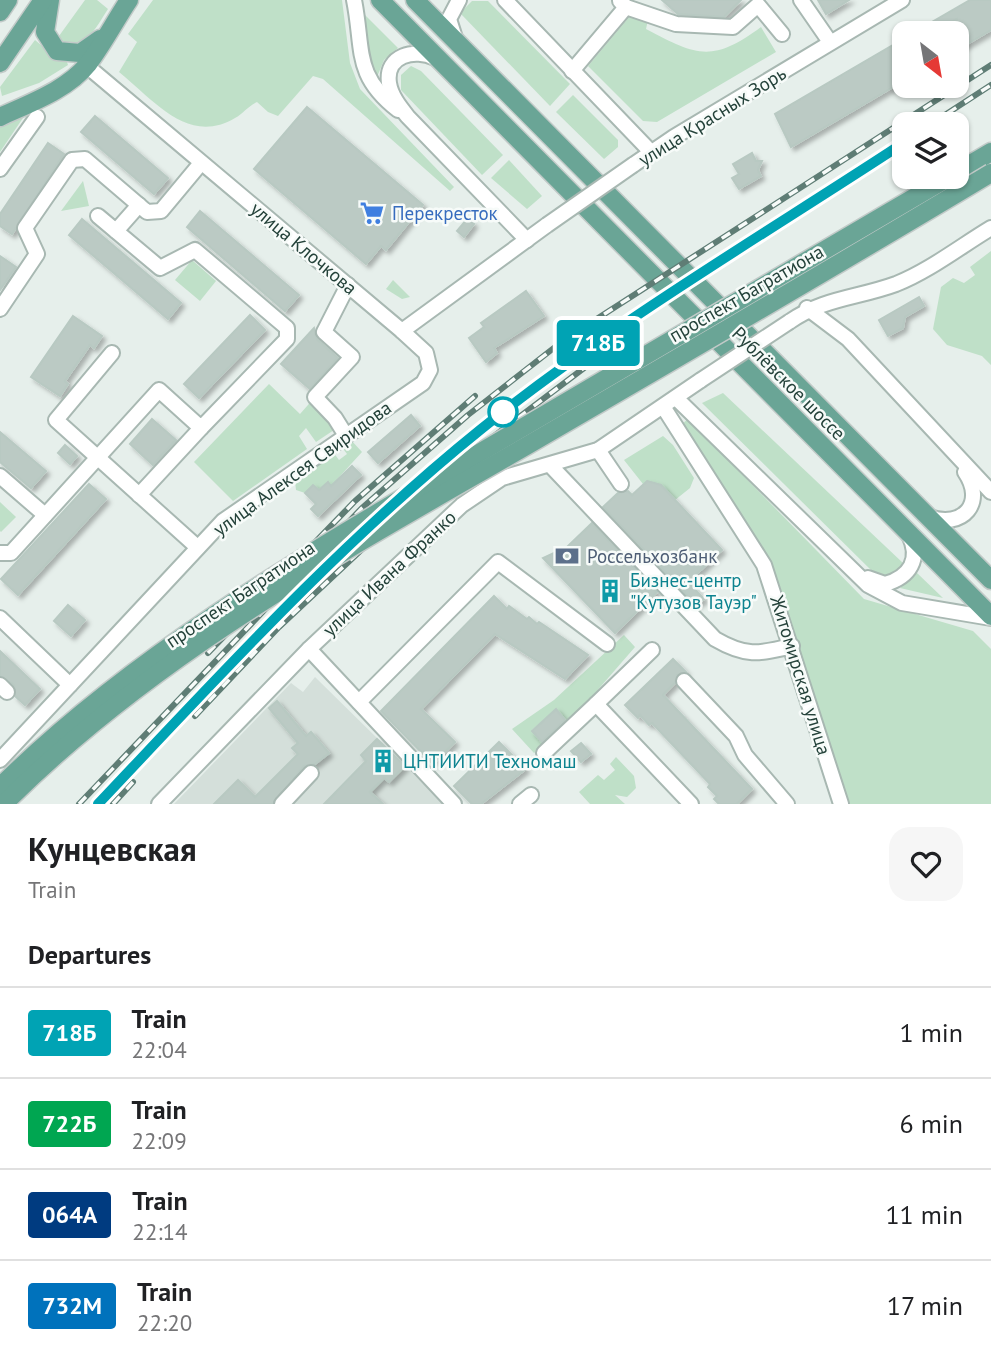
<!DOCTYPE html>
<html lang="en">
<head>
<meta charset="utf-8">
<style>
	:root { --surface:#fff; --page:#f6f6f6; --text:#202124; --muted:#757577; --line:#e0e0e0 }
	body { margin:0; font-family:"PT Sans",sans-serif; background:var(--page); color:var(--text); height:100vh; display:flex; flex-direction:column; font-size:26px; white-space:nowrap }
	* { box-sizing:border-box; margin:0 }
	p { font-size:23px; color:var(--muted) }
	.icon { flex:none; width:38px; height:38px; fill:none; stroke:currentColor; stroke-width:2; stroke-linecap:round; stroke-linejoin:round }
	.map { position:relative; height:804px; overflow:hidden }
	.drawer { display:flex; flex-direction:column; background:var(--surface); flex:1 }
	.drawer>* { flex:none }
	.badge { padding:0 14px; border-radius:5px; font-size:24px; line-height:46px }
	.needle { width:46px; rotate:149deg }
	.buttons { position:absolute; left:892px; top:21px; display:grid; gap:14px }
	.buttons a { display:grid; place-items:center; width:77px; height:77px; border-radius:14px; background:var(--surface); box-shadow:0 2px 5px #0004; font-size:35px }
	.map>.badge { position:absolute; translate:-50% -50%; box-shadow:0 0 0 4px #fff }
	h2 { padding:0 28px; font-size:26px; line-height:63px }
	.round { display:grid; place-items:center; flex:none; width:74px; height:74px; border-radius:21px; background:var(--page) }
	.overview { display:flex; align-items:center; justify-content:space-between; height:119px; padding:0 28px }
	h1 { font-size:33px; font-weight:800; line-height:52px }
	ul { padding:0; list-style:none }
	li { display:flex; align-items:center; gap:21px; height:91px; padding:0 28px; border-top:2px solid var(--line) }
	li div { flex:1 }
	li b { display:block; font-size:26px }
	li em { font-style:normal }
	li .badge { min-width:77px; font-weight:700; text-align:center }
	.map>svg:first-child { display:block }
</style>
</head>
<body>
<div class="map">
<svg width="991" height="804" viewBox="0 0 991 804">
	<defs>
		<filter id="shadow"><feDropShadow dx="3.5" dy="3.5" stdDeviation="2" flood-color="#0004"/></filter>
	</defs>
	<rect width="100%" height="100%" fill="#e6efeb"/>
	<!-- built -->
	<polygon fill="#d4dfda" points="315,677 444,804 174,804 291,683 303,692"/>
	<!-- green -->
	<g fill="#bfe0c8">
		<path d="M85,0H97L108,9C96,27 88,47 64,45L59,36Z"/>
		<path d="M153,0H342L350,63L360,89L454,187L450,191L323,79L313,76L278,116L268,112L257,102C248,106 243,114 235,118C188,146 154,100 119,72L137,42L128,34Z"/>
		<polygon points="472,1 488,1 570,84 550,106 460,13"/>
		<path d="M635,10L649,15L646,29C697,56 712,63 761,27L776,52L657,122L643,121L588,66Z"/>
		<polygon points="365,15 398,48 384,60 377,77 367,50"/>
		<polygon points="35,40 54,56 66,59 68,65 39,83 2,96 0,87"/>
		<polygon points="411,66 421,71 503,155 482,175 401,90 401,75"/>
		<polygon points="573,95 618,140 618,147 604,159 556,112"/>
		<polygon points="27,112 0,152 0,126"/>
		<polygon points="509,160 542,196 527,209 491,178"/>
		<polygon points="83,181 89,206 61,211"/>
		<polygon points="991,251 991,365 982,356 947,345 933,329 941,287 953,278 964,283 975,275 970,267"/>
		<polygon points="192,260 216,281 200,301 175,280"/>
		<polygon points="393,280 410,297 402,299 386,289"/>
		<polygon points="269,384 300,414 315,397 340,426 316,442 306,428 299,436 307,449 233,501 194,462"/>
		<polygon points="723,393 903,563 901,569 889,577 876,575 702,403"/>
		<polygon points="688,419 864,599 973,631 991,649 991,804 847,804 778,584 761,548 682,424"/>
		<polygon points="663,436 673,445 694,478 690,488 675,500 661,485 647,481 643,484 624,460"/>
		<polygon points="350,439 362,452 331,486 327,482 319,490 313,485 305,493 296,490 295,481 333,452 339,460 347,454 341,446"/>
		<polygon points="0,502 16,517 1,532 0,531"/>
		<polygon points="917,573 943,598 900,588"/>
		<polygon points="624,635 635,647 569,723 556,709 532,730 545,745 534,753 512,729 554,700"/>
		<polygon points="616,757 634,776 636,788 627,797 615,795 625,804 590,804 579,792 598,775 604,780 615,770 610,764"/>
	</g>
	<!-- building -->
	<g fill="#bbcac4" stroke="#b8c9c2" stroke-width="2" filter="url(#shadow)">
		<polygon points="662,0 741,0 724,17 678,14"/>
		<polygon points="818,0 849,0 826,14"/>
		<polygon points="970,0 991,0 991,30 957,50 957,19 932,33 913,33"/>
		<polygon points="905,38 905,80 791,147 775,114"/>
		<polygon points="307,107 423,205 386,250 381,246 366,264 254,169"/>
		<polygon points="95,116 168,178 154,194 81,132"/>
		<polygon points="48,143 64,154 12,234 0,226 0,214"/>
		<polygon points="752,153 756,161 762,161 758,170 761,176 739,189 732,178 739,174 733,164"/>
		<polygon points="200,211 299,295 285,311 187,227"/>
		<polygon points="82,219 181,303 168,319 69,235"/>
		<polygon points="467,219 474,224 464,237 457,231"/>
		<polygon points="0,256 16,267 0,290"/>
		<polygon points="526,291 544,316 494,348 497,353 486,362 469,338 484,327 481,323"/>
		<polygon points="919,297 924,306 905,317 903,328 888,336 879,320"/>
		<polygon points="250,315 265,330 199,398 184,384"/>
		<polygon points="73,316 102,336 94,348 90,345 65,381 68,384 60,396 31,377"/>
		<polygon points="314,328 317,339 338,358 310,389 281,364"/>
		<polygon points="411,415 420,426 378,463 368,452"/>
		<polygon points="152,419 176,440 153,465 130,444"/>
		<polygon points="0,432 46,471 31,488 0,462"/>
		<polygon points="65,445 77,456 70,464 58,453"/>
		<polygon points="352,466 361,475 318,516 311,509 316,504 305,493 313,485 319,490 328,482 331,486"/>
		<polygon points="647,481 661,485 722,550 688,582 704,599 696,605 603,507 618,493 628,491 632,495"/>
		<polygon points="89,484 106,499 18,595 1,579"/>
		<polygon points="592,523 657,592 615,633 543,558 567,547"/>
		<polygon points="494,596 507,609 509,606 527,619 529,617 537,624 539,622 588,655 565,679 495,634 421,709 455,742 433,764 381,711"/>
		<polygon points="68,605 85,620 71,636 54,621"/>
		<polygon points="0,651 40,689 25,705 15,696 14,685 0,676"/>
		<polygon points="673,659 686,672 677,675 675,683 663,695 752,789 737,804 719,804 714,799 717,796 708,787 710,784 652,723 649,725 640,715 638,718 625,705"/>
		<polygon points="277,701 306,736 311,732 329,753 315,764 304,766 273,804 214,804 238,780 255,797 298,754 292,748 298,743 269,708"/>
		<polygon points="556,709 565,720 542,742 532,731"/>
		<polygon points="377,739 405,766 389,782 384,778 370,792 383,804 324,804 366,761 361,755"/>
		<polygon points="499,742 526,769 481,804 472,804 454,786"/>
		<polygon points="581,743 591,754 581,762 571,751"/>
	</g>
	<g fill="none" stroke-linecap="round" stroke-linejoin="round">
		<!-- minor casing -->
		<g stroke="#a8b8b2" stroke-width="18">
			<g id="minor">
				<path d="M354,0C364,50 353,75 398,110"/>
				<polyline points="505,0 651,152"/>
				<polyline points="801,0 830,42"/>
				<polyline points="626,7 676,24 733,27 758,5 782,34"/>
				<polyline points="456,41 449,19 459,0"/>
				<path d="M435,58C415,48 385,55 389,83C391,96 400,107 408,117L527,240"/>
				<polyline points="87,66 402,331 547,225"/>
				<polyline points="572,71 626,7 620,1"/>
				<polyline points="633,165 674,137 902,0"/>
				<polyline points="0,169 37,117"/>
				<polyline points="116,231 139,205"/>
				<polyline points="807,308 848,339 991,492"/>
				<polyline points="0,309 37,254 25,228 72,160 85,159 147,212 161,211 201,163"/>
				<path d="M789,322C823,298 858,298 896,284C929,271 961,246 991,228"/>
				<polyline points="112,353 56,420 196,546"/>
				<polyline points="677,399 868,585 902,603 991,618"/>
				<polyline points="664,408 764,565 841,804"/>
				<polyline points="345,434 335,418 315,397 352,357 324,332 348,285"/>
				<polyline points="598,450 621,484"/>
				<path d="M550,465L715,639C746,657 758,654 792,646"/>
				<polyline points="0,476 45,515"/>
				<polyline points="139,495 201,428"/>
				<path d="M929,517C963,529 986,503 965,472"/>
				<polyline points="0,553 11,553 159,390 201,428 287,339 287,328 195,250 160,268 98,216"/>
				<path d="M868,578L885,584C910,577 921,559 909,535"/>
				<polyline points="0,618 70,685"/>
				<polyline points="309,649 454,804"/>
				<polyline points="652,650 596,704 691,804"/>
				<polyline points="684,681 736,736 745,755 787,804"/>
				<polyline points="0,685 7,692"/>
				<polyline points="359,702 498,562 607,644"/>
				<polyline points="544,753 596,704"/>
				<polyline points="0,760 223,521 423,383 430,370 426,353 402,331"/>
				<polyline points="159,804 309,649 462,505 502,478 598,450 701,380"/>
				<polyline points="282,804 311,773"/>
				<polyline points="520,804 531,795"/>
			</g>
		</g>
		<!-- major casing -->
		<g stroke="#c2cac8" stroke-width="21">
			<g id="major">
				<polyline points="50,0 45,32 57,51 80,53 100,39"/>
				<polyline points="380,0 991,616"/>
				<polyline points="415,0 991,580"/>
				<polyline points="0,12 8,0"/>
				<polyline points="0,63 43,0"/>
				<path d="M0,117C30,103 67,90 88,64C103,44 115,21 129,0"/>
				<polyline points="957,172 991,152"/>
			</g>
		</g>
		<!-- minor -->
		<use href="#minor" stroke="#fff" stroke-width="14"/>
		<!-- major -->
		<use href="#major" stroke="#6aa596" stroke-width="18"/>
		<!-- rail casing -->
		<g stroke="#5f7d75" stroke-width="6">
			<g id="rail">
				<polyline points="931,124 991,85"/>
				<polyline points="208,653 355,501 475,396"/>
				<polyline points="195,716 279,627 436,480 633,331"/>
				<polyline points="79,804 362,508 468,415 564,340 991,65"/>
				<path d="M98,804C221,674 341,543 480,430C613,323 762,236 905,142"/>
				<polyline points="113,804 133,782"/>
			</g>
		</g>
		<!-- rail -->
		<use href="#rail" stroke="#f7fbf9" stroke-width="3.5" stroke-dasharray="10" stroke-linecap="butt"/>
		<!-- minor-bridge casing -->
		<g stroke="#a8b8b2" stroke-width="18" stroke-linecap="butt">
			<g id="minor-bridge">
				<polyline points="547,225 633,165"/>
				<polyline points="701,380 789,322"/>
			</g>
		</g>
		<!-- major-bridge casing -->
		<g stroke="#c2cac8" stroke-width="21" stroke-linecap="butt">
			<g id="major-bridge">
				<path d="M0,787C132,655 309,553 469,459C629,365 789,271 949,177"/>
				<path d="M4,804C154,653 346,550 528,445C683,355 838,265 991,173"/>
			</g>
		</g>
		<!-- minor-bridge -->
		<use href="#minor-bridge" stroke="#fff" stroke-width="14"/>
		<!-- major-bridge -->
		<use href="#major-bridge" stroke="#6aa596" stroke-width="18"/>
	</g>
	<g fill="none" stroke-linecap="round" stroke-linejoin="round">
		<!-- line casing -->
		<g stroke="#fff" stroke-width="16">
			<path id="line" d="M98,804C221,674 340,543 480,430C613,323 762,236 905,142"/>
		</g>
		<!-- line -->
		<use href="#line" stroke="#00a3b4" stroke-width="10"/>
	</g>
	<!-- icons -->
	<defs>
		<g id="supermarket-bare" transform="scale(1.89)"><path d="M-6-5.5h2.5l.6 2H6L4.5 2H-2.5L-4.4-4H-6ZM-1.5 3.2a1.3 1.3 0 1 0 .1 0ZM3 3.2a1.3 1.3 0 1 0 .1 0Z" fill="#3f7fe0" stroke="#f7fbf9" stroke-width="2.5" paint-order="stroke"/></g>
		<g id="bank-bare" transform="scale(1.89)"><path d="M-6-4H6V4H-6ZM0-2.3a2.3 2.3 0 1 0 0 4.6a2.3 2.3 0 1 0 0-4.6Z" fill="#5c6f8a" stroke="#f7fbf9" stroke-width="2.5" paint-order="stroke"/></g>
		<g id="building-bare" transform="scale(1.89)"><path d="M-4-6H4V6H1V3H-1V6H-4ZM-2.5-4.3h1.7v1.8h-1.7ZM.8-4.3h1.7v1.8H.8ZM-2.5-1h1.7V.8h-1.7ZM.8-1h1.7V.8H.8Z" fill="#0f9aa8" stroke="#f7fbf9" stroke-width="2.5" paint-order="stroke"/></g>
	</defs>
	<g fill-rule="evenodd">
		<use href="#supermarket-bare" x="372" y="213"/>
		<use href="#bank-bare" x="567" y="556"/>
		<use href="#building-bare" x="610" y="591"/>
		<use href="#building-bare" x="383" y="761"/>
	</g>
	<!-- markers -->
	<circle fill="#fff" stroke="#00a3b4" stroke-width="3.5" cx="503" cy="412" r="14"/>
	<g text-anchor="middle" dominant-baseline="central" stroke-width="5" stroke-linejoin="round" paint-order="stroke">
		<!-- street labels -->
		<g font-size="19" fill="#24423a" stroke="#f7fbf9">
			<text transform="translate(712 116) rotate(-32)">улица Красных Зорь</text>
			<text transform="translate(304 248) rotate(40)">улица Клочкова</text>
			<text transform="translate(746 293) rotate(-30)">проспект Багратиона</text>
			<text transform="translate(789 383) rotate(45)">Рублёвское шоссе</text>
			<text transform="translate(302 468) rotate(-36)">улица Алексея Свиридова</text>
			<text transform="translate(389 573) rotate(-43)">улица Ивана Франко</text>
			<text transform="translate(240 594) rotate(-34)">проспект Багратиона</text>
			<text transform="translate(801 675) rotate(73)">Житомирская улица</text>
		</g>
		<!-- shop labels -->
		<g font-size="19" fill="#366cbe" stroke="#f7fbf9" text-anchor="start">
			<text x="392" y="213">Перекресток</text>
		</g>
		<!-- service labels -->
		<g font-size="19" fill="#4e5e75" stroke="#f7fbf9" text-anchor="start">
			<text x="587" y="556">Россельхозбанк</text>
		</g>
		<!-- culture labels -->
		<g font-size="19" fill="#0d838f" stroke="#f7fbf9" text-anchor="start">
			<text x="630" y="580">Бизнес-центр<tspan x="630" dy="22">"Кутузов Тауэр"</tspan></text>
			<text x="403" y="761">ЦНТИИТИ Техномаш</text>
		</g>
	</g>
</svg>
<div class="buttons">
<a><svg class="needle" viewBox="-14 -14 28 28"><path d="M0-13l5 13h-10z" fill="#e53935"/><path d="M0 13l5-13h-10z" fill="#757577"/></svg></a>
<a><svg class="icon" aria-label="layers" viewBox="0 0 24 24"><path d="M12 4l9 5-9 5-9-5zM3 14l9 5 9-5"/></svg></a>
</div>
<b class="badge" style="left:598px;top:343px;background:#00a3b4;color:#fff">718Б</b>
</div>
<section class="drawer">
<div class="overview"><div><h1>Кунцевская</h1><p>Train</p></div><a class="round"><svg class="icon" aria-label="heart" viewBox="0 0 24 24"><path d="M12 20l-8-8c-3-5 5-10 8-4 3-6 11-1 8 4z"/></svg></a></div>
<h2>Departures</h2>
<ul>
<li><span class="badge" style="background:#00a3b4;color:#fff">718Б</span><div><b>Train</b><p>22:04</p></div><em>1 min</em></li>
<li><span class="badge" style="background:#00a651;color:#fff">722Б</span><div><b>Train</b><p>22:09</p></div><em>6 min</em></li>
<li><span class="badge" style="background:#003b80;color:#fff">064А</span><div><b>Train</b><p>22:14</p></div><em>11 min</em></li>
<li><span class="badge" style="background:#0072bc;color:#fff">732М</span><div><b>Train</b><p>22:20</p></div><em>17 min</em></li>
</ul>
</section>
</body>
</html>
